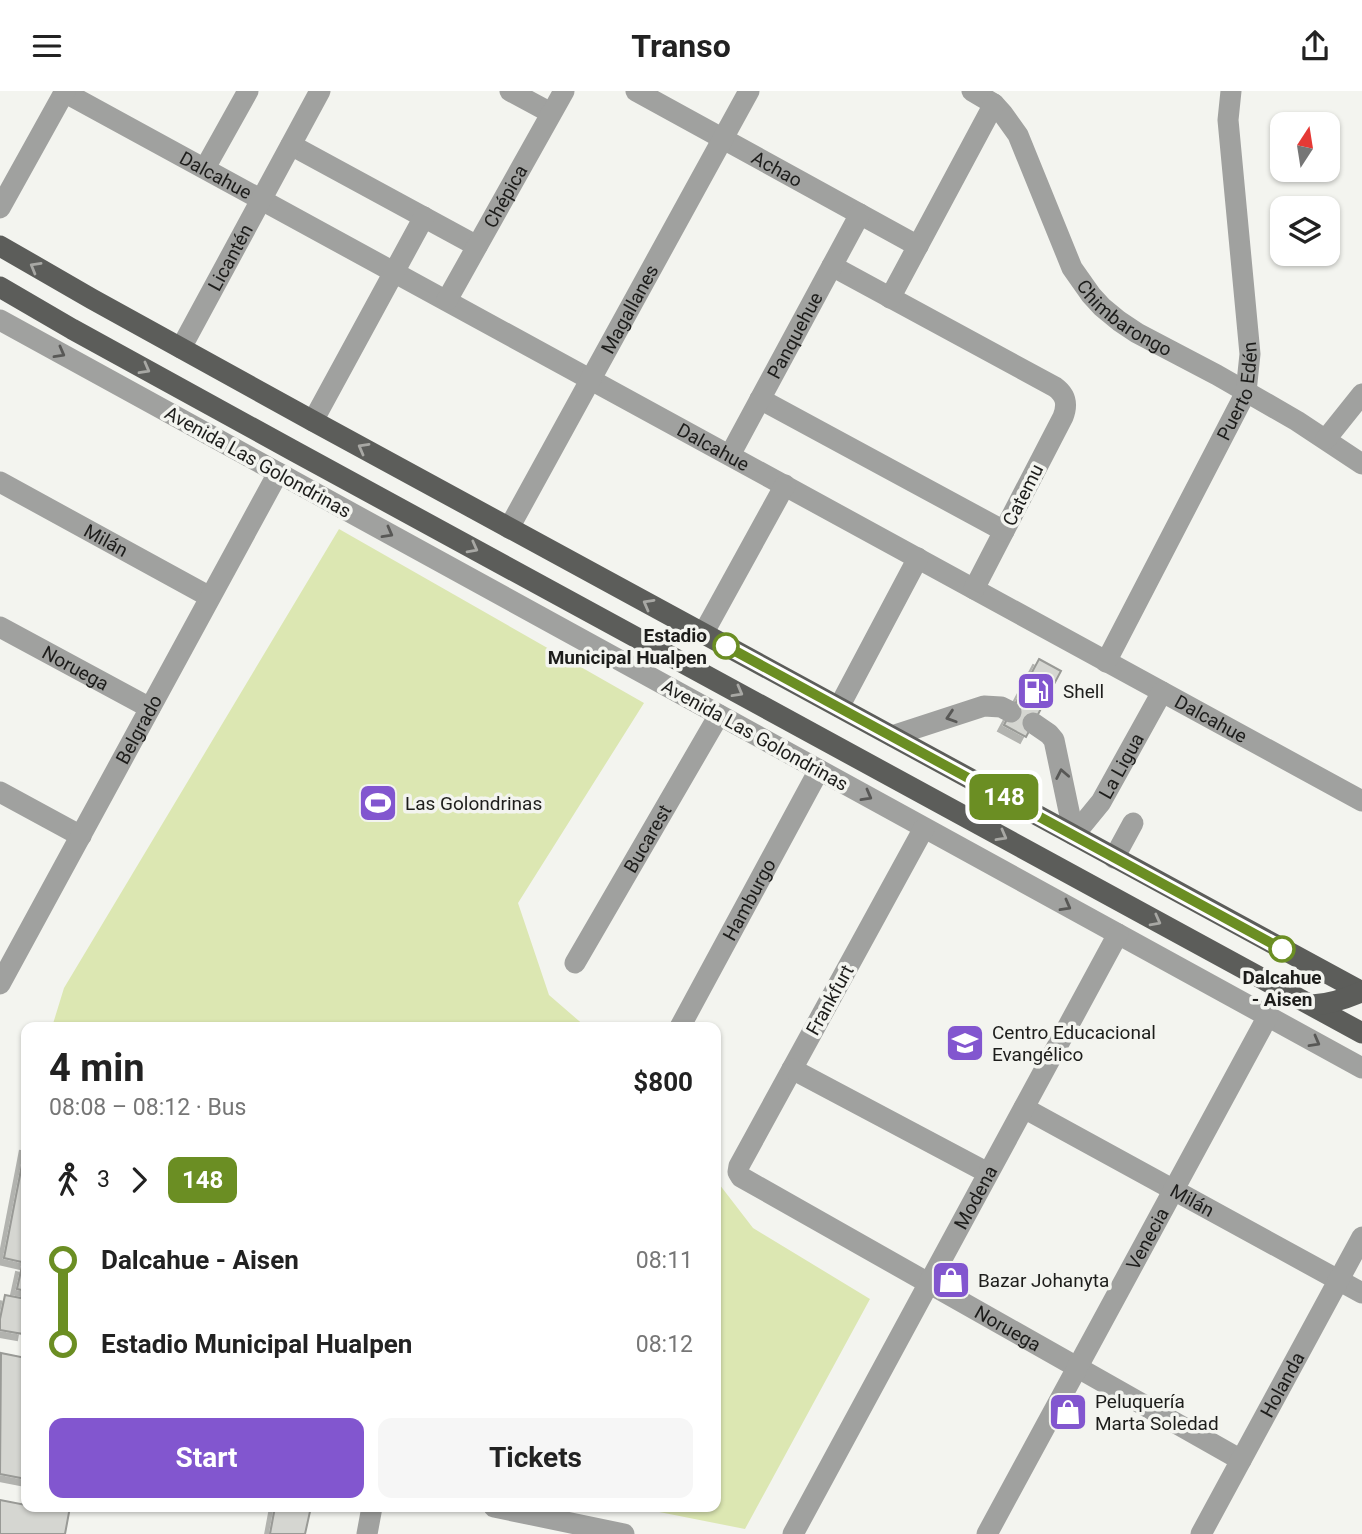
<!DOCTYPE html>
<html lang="en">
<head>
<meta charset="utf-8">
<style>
	:root { --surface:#fff; --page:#f6f6f6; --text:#222; --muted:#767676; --accent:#8256cf }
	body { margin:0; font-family:Roboto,sans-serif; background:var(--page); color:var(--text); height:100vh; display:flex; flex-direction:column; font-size:26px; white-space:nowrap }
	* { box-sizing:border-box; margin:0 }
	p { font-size:23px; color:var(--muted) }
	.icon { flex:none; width:38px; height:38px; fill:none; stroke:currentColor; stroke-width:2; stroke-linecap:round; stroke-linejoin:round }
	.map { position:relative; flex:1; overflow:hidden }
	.drawer { position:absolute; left:21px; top:931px; width:700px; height:490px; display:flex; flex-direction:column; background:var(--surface); border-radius:14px; box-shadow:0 2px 5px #0004 }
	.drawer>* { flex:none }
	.badge { padding:0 14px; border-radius:10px; font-size:24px; line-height:46px }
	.needle { width:46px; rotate:12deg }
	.controls { position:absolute; left:1270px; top:21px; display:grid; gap:14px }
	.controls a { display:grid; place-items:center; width:70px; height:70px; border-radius:14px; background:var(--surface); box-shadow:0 2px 5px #0004; font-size:35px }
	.map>.badge { position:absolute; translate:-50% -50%; box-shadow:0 0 0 4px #fff }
	.legs { display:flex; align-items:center; gap:10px; height:77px; padding:0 28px; font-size:23px }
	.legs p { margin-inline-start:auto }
	.headline { display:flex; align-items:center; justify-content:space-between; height:119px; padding:0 28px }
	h1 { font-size:38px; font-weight:700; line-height:52px }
	.cta { display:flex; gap:14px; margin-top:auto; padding:14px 28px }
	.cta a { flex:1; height:80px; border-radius:14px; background:var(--accent); color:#fff; font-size:28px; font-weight:700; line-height:80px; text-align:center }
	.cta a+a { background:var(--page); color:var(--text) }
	ul { padding:0 28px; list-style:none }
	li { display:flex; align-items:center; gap:24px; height:84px; font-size:26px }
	li i { display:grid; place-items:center; width:10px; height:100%; margin:0 9px; background:currentColor }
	li i::after { content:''; width:18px; height:18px; margin:-9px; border:5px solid; border-radius:50%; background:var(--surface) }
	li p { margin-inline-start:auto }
	li:first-child i { background:linear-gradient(#0000 50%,currentColor 0) }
	li:last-child i { background:linear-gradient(currentColor 50%,#0000 0) }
	header { display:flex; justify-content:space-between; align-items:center; height:91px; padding:0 28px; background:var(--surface); font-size:32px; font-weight:700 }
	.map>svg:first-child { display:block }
</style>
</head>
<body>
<header><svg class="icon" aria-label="menu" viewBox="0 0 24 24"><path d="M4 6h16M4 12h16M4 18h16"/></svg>Transo<svg class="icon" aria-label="share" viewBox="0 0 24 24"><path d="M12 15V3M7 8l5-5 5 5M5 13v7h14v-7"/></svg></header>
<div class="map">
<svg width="1362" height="1443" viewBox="0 0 1362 1443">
	<defs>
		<filter id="shadow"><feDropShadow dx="-6" dy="6" stdDeviation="0" flood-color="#0004"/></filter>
	</defs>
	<rect width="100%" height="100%" fill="#f3f4ef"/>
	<!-- green -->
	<g fill="#dce7b2">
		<polygon points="339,438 644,612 518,812 549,904 586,936 52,936 64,897"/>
		<polygon points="716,1089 753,1137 870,1208 745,1438 634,1416 716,1416"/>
	</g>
	<!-- building -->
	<g fill="#d5d6d1" stroke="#999a96" stroke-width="2" filter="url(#shadow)">
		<polygon points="1039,568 1061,580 1026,646 1004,634"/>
		<polygon points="26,1053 26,1172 4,1167"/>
		<polygon points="22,1175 26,1176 26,1200 17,1198"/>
		<polygon points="5,1204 26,1208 26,1226 23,1243 0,1239 0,1228"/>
		<polygon points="1,1262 26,1267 26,1388 0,1383"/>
		<polygon points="0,1409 26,1414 26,1416 70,1416 65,1443 0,1443"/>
		<polygon points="275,1416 311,1416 305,1443 270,1443"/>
	</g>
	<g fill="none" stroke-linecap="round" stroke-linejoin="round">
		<!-- minor -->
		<g stroke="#a0a19f" stroke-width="21">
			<polyline points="510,0 551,22"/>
			<path id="s1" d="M636,0L918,155"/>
			<path id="s2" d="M972,0L994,13L1003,23L1018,44L1072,177L1091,204L1102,216L1119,230L1137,242L1217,284L1297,330L1362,373"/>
			<path id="s3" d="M64,1L1362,710"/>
			<polyline points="291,54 477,155"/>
			<polyline points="205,77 248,0"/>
			<polyline points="0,117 65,0"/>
			<path d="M832,175L1055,296C1066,304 1068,313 1063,326L974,498"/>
			<polyline points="890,207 994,13"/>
			<path id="s4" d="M447,209L564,0"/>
			<polyline points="0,229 1362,977"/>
			<path id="s5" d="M181,257L320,0"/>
			<polyline points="760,308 1004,440"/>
			<polyline points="313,330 424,126"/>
			<polyline points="1326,348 1362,303"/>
			<path id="s6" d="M730,364L860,123"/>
			<path id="s7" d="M0,391L210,506"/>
			<path id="s8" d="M509,437L749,0"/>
			<path id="s9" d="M0,536L150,617"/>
			<polyline points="703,543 785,394"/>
			<path id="s10" d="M1106,571L1246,301L1250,263L1228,29L1231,0"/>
			<polyline points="839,616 918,467"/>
			<polyline points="1033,632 1049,643 1054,649 1074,744"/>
			<polyline points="892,645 984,615 1001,616 1011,621"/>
			<polyline points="0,701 81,745"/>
			<path id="s11" d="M924,737L739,1075L738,1081L741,1086L1241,1369"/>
			<path id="s12" d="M1074,744L1101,711L1162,601"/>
			<polyline points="1114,767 1133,732"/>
			<path id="s13" d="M575,872L719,624"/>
			<path id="s14" d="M0,893L278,382"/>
			<path id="s15" d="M680,936L819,679"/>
			<polyline points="792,978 988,1082"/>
			<path id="s16" d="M1024,1017L1362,1202"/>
			<polyline points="494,1416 624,1443"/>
			<polyline points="367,1443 372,1416"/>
			<path id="s17" d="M793,1443L1118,843"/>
			<path id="s18" d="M987,1443L1268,925"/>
			<path id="s19" d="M1201,1443L1362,1146"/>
		</g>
		<!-- major -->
		<g stroke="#5c5d5a" stroke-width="21">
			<polyline points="0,155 92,208 313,330 1362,901"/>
			<polyline points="0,196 72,238 294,360 1362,942"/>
			<path d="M1312,914C1330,913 1345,908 1361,901"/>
		</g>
	</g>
	<!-- one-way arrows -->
	<defs><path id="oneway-chevron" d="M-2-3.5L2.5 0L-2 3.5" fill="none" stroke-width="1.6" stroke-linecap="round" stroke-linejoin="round" transform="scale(1.75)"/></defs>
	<g stroke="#a8a8a4">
		<use href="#oneway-chevron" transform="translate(35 176) rotate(-150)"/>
		<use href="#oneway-chevron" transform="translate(145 278) rotate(29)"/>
		<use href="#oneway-chevron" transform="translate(363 357) rotate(-151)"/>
		<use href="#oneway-chevron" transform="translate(473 457) rotate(28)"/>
		<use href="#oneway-chevron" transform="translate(648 513) rotate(-151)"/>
		<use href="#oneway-chevron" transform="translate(738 601) rotate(29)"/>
		<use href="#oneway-chevron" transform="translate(1002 745) rotate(29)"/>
		<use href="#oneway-chevron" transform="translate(1156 830) rotate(28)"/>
	</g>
	<g stroke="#585856">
		<use href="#oneway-chevron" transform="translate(60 262) rotate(29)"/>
		<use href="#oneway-chevron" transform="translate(388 442) rotate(29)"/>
		<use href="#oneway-chevron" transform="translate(951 626) rotate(162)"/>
		<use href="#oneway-chevron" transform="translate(1062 683) rotate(-101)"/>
		<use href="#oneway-chevron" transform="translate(867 705) rotate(29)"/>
		<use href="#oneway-chevron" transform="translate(1066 815) rotate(29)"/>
		<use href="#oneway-chevron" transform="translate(1315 951) rotate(29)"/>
	</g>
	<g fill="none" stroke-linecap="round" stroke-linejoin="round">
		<!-- line-1 casing -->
		<g stroke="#fff" stroke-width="16">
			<polyline id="line-1" points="726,555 1282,858"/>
		</g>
		<!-- line-1 -->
		<use href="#line-1" stroke="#6b8e23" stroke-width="10"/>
	</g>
	<!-- icons -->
	<defs>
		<g id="fuel-square" transform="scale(2.0125)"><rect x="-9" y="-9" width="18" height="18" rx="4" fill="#8256cf" stroke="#f3f4ef"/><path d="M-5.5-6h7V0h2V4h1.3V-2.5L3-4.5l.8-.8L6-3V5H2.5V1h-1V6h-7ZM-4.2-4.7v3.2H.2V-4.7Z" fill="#fff"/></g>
		<g id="stadium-square" transform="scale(2.0125)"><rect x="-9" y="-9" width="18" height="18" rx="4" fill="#8256cf" stroke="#f3f4ef"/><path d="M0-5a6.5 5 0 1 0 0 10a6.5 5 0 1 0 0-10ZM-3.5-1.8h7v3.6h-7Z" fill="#fff"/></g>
		<g id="school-square" transform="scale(2.0125)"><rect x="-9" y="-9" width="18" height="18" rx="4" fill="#8256cf" stroke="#f3f4ef"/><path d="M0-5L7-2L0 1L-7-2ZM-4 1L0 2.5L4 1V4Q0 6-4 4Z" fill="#fff"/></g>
		<g id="shop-square" transform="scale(2.0125)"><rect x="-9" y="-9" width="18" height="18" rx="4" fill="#8256cf" stroke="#f3f4ef"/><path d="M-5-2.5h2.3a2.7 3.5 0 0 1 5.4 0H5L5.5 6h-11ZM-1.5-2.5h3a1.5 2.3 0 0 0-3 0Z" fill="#fff"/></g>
	</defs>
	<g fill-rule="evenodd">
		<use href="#fuel-square" x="1036" y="600"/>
		<use href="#stadium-square" x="378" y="712"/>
		<use href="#school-square" x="965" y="952"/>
		<use href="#shop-square" x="951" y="1189"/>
		<use href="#shop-square" x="1068" y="1321"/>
	</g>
	<!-- markers -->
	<g fill="#fff" stroke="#6b8e23" stroke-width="3.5">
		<circle cx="726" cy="555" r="12"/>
		<circle cx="1282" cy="858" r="12"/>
	</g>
	<g text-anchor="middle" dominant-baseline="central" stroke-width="7" stroke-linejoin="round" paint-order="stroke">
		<!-- street labels -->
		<g font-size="19" fill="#1d1d1b" stroke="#f3f4ef">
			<text stroke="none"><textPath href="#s1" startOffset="161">Achao</textPath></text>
			<text stroke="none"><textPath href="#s3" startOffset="173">Dalcahue</textPath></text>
			<text stroke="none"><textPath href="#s4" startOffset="119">Chépica</textPath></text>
			<text stroke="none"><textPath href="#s5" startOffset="103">Licantén</textPath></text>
			<text stroke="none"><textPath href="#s8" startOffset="250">Magallanes</textPath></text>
			<text stroke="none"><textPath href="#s2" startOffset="282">Chimbarongo</textPath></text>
			<text stroke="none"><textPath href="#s6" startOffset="136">Panquehue</textPath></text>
			<text stroke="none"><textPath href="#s10" startOffset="303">Puerto Edén</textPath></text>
			<text stroke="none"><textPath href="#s3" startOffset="740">Dalcahue</textPath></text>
			<text transform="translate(258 371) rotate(29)">Avenida Las Golondrinas</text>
			<text transform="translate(1023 404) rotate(-63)">Catemu</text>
			<text stroke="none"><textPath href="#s7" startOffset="121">Milán</textPath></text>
			<text stroke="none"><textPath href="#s9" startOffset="86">Noruega</textPath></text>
			<text stroke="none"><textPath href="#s3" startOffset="1307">Dalcahue</textPath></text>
			<text stroke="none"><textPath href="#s14" startOffset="290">Belgrado</textPath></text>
			<text transform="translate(755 644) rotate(29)">Avenida Las Golondrinas</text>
			<text stroke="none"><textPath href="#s12" startOffset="84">La Ligua</textPath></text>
			<text stroke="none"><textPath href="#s13" startOffset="144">Bucarest</textPath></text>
			<text stroke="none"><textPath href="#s15" startOffset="145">Hamburgo</textPath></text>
			<text transform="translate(830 909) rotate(-61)">Frankfurt</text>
			<text stroke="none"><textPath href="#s17" startOffset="383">Modena</textPath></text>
			<text stroke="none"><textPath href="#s16" startOffset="192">Milán</textPath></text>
			<text stroke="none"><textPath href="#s18" startOffset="336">Venecia</textPath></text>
			<text stroke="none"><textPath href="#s11" startOffset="704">Noruega</textPath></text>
			<text stroke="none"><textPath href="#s19" startOffset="170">Holanda</textPath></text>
		</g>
		<!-- stop labels -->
		<g font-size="19" font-weight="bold" fill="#1d1d1b" stroke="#f3f4ef" text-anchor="end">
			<text x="707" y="544">Estadio<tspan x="707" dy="22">Municipal Hualpen</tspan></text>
			<text x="1282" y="886" text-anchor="middle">Dalcahue<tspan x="1282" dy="22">- Aisen</tspan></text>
		</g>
		<!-- poi labels -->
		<g font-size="19" fill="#1d1d1b" stroke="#f3f4ef" text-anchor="start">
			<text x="1063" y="600">Shell</text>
			<text x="405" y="712">Las Golondrinas</text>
			<text x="992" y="941">Centro Educacional<tspan x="992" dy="22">Evangélico</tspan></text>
			<text x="978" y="1189">Bazar Johanyta</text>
			<text x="1095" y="1310">Peluquería<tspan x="1095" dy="22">Marta Soledad</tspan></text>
		</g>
	</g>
</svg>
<div class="controls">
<a><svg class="needle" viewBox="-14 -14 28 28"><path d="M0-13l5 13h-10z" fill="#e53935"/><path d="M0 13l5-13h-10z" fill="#767676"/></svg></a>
<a><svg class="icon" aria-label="layers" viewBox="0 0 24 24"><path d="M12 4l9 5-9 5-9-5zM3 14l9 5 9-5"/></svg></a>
</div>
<b class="badge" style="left:1004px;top:706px;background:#6b8e23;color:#fff">148</b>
<section class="drawer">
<div class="headline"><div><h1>4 min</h1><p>08:08 – 08:12 · Bus</p></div><b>$800</b></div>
<div class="legs"><svg class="icon" aria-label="walk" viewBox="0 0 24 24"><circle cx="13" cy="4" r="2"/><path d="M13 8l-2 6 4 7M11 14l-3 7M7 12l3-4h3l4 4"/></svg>3<svg class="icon" aria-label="forward" viewBox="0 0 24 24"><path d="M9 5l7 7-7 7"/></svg><b class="badge" style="background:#6b8e23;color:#fff">148</b></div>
<ul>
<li><i style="color:#6b8e23"></i><b>Dalcahue - Aisen</b><p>08:11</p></li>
<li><i style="color:#6b8e23"></i><b>Estadio Municipal Hualpen</b><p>08:12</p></li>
</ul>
<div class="cta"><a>Start</a><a>Tickets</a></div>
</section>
</div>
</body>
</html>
